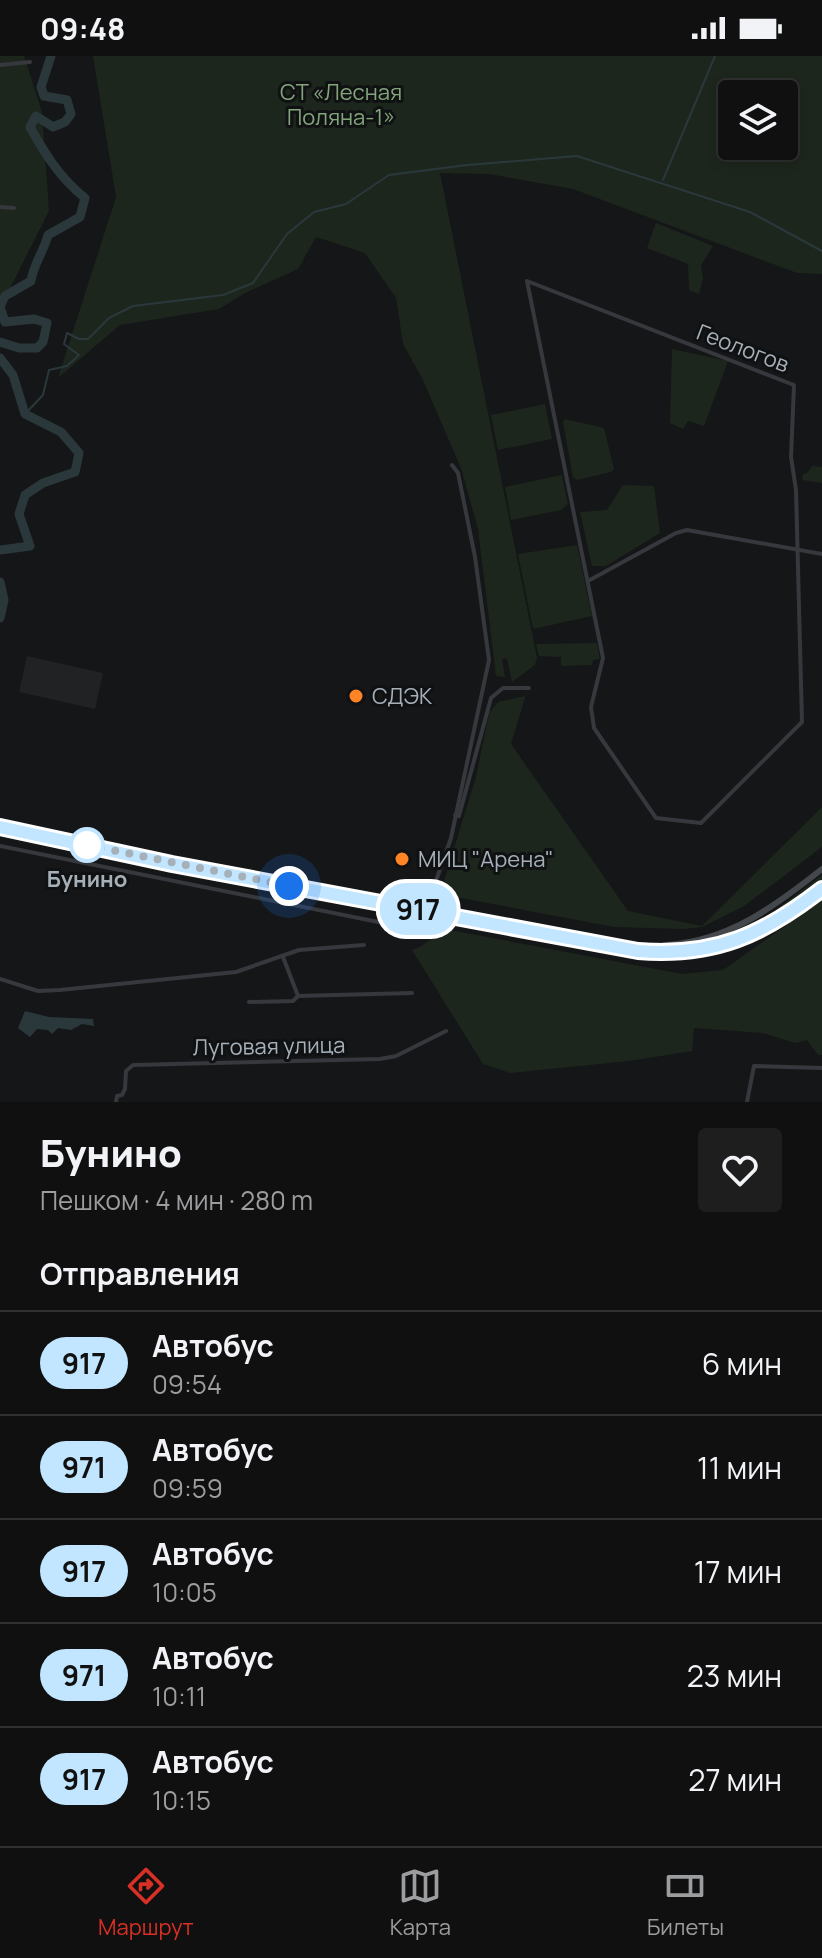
<!DOCTYPE html>
<html lang="ru">
<head>
<meta charset="utf-8">
<style>
	:root { --surface:#101011; --page:#1e1e1f; --text:#f1f3f6; --muted:#9c9d9f; --line:#303031; --accent:#d93025 }
	body { margin:0; font-family:Manrope,sans-serif; background:var(--page); color:var(--text); height:100vh; display:flex; flex-direction:column; font-size:30px; white-space:nowrap }
	* { box-sizing:border-box; margin:0 }
	p { font-size:26px; color:var(--muted) }
	.icon { flex:none; width:44px; height:44px; fill:none; stroke:currentColor; stroke-width:2; stroke-linecap:round; stroke-linejoin:round }
	.map { position:relative; height:1046px; overflow:hidden }
	.details { display:flex; flex-direction:column; background:var(--surface); flex:1 }
	.details>* { flex:none }
	.badge { padding:0 16px; border-radius:26px; font-size:28px; line-height:52px }
	.fabs { position:absolute; left:718px; top:24px; display:grid; gap:16px }
	.fabs a { display:grid; place-items:center; width:80px; height:80px; border-radius:8px; background:var(--surface); box-shadow:0 4px 12px #0003,0 0 0 2px var(--line); font-size:40px }
	.you { position:absolute; width:40px; height:40px; margin:-20px; border:6px solid #fff; border-radius:50%; background:#1a73e8; box-shadow:0 0 0 12px #1a73e833 }
	.map>.badge { position:absolute; translate:-50% -50%; box-shadow:0 0 0 4px #fff }
	h2 { padding:0 40px; font-size:30px; line-height:72px }
	.round { display:grid; place-items:center; flex:none; width:84px; height:84px; border-radius:8px; background:var(--page) }
	.overview { display:flex; align-items:center; justify-content:space-between; height:136px; padding:0 40px }
	h1 { font-size:38px; font-weight:800; line-height:60px }
	ul { padding:0; list-style:none }
	li { display:flex; align-items:center; gap:24px; height:104px; padding:0 40px; border-top:2px solid var(--line) }
	li div { flex:1 }
	li b { display:block; font-size:30px }
	li em { font-style:normal }
	li .badge { min-width:88px; font-weight:700; text-align:center }
	.status { display:flex; justify-content:space-between; align-items:center; height:56px; padding:0 40px; background:var(--surface); direction:ltr }
	.status svg { height:22px; fill:currentColor }
	.dock { display:flex; justify-content:space-around; align-items:center; height:112px; border-top:2px solid var(--line); background:var(--surface); font-size:22px; color:var(--muted) }
	.dock a { display:grid; justify-items:center; gap:4px }
	.dock .selected { color:var(--accent) }
	.map>svg:first-child { display:block }
</style>
</head>
<body>
<div class="status"><b>09:48</b><svg viewBox="0 0 49 12"><path d="M0 12V9h3v3zM5 12V6h3v6zM10 12V3h3v9zM15 12V0h3v12zM26 1h20v11H26zM47 4h2v5h-2z"/></svg></div>
<div class="map">
<svg width="822" height="1046" viewBox="0 0 822 1046">
	<rect width="100%" height="100%" fill="#151617"/>
	<!-- built -->
	<polygon fill="#212224" points="27,600 103,617 95,653 19,636"/>
	<!-- green -->
	<g fill="#1d261d" fill-rule="evenodd">
		<polygon points="0,0 24,0 42,56 49,155 0,252"/>
		<path d="M93,0H822V218L797,217L573,133L489,118L440,117L537,602L511,688L628,855L702,870L822,751V791L744,850L702,871L683,873L614,871L440,838L476,721L489,657L498,646L526,640L535,609L512,626L507,602L502,603L505,621L496,620L478,473L461,412L422,322L403,288L396,242L365,197L316,181L298,213L245,237L219,253L120,269L58,322L116,141ZM732,38H784V90H732Z"/>
		<polygon points="656,167 713,190 701,209 703,223 699,238 689,234 688,208 647,192"/>
		<polygon points="672,293 728,305 704,370 688,365 683,373 670,367"/>
		<polygon points="545,348 552,383 498,394 491,359"/>
		<polygon points="565,363 604,372 614,413 611,416 577,424 573,421 563,366"/>
		<polygon points="812,410 822,411 822,427 802,424 803,418 807,417"/>
		<polygon points="562,419 568,448 561,454 511,464 505,431"/>
		<polygon points="623,429 654,430 660,477 606,510 592,510 580,456 607,454"/>
		<polygon points="577,489 592,560 533,573 518,498"/>
		<polygon points="597,587 600,603 593,604 592,609 561,610 561,601 539,600 536,588"/>
		<path d="M822,819V827C781,858 743,882 692,891L730,879L765,862Z"/>
		<path d="M822,844V999H818L807,984L795,987L763,977L694,972L692,995L629,1005L510,1017L483,1008L412,894C425,891 433,879 445,873L682,918L723,914Z"/>
	</g>
	<!-- water -->
	<polygon fill="#2a383c" points="25,955 49,961 93,963 94,970 82,968 71,974 58,972 52,978 48,974 37,973 30,981 18,972"/>
	<g fill="none" stroke-linecap="round" stroke-linejoin="round">
		<!-- stream -->
		<g stroke="#2a383c" stroke-width="2">
			<polyline points="663,124 715,0"/>
			<polyline points="25,358 43,339 49,314 67,310 79,299 64,288 67,277 79,283 88,283 109,262 133,250 223,239 253,227 287,178 314,156 346,148 389,119 467,109 577,100 750,156 822,195"/>
		</g>
		<!-- river -->
		<g stroke="#2a383c" stroke-width="9">
			<path d="M0,286L19,292H37L43,286L47,267L34,263L5,266L0,251L5,240L31,225C33,209 44,195 48,179L80,161L85,142C60,122 45,98 30,71L36,60L53,71L65,66L71,58L67,44L44,40L41,31L51,0"/>
			<polyline points="0,302 13,319 25,358 61,376 79,397 75,416 43,427 25,439 19,458 30,490 0,494"/>
			<polyline points="0,526 4,544 0,562"/>
		</g>
		<!-- street -->
		<g stroke="#36383d" stroke-width="4">
			<polyline points="0,9 30,6"/>
			<polyline points="0,151 14,152"/>
			<polygon points="527,225 794,329 791,401 796,434 802,666 701,767 656,762 594,672 591,651 603,602"/>
			<polyline points="588,525 676,477 687,474 822,498"/>
			<polyline points="455,759 459,760 491,642 503,632 529,632"/>
			<polyline points="0,790 418,874 460,863"/>
			<polyline points="429,872 432,867 431,839 451,782 489,604 475,501 458,417 452,409"/>
			<polyline points="283,901 298,940 412,937"/>
			<polyline points="0,923 38,935 60,934 236,916 299,894 364,889"/>
			<polyline points="249,946 293,945 298,940"/>
			<polyline points="116,1046 117,1040 122,1039 125,1033 126,1015 133,1009 380,1003 396,1000 446,975"/>
			<polyline points="747,1046 754,1010 822,1012"/>
		</g>
		<!-- secondary -->
		<g stroke="#44484d" stroke-width="6">
			<path d="M0,771L172,808L638,895C715,901 763,879 822,833"/>
			<path d="M611,887C629,888 648,891 667,889C729,885 775,850 822,813"/>
		</g>
	</g>
	<g fill="none" stroke-linecap="round" stroke-linejoin="round">
		<!-- line casing -->
		<g stroke="#fff" stroke-width="18">
			<path id="line" d="M0,771L172,808L638,895C715,901 763,879 822,833"/>
		</g>
		<!-- line -->
		<use href="#line" stroke="#c2e6ff" stroke-width="12"/>
		<!-- walk -->
		<polyline stroke="#a6b0b9" stroke-width="8" stroke-dasharray="0 14.4" points="87,789 289,830"/>
	</g>
	<!-- markers -->
	<g fill="#ff8425" stroke="#101112" stroke-width="3">
		<circle cx="356" cy="640" r="8"/>
		<circle cx="402" cy="803" r="8"/>
	</g>
	<circle fill="#fff" stroke="#c2e6ff" stroke-width="4" cx="87" cy="789" r="16"/>
	<g text-anchor="middle" dominant-baseline="central" stroke-width="6" stroke-linejoin="round" paint-order="stroke">
		<!-- park labels -->
		<g font-size="22" fill="#82a57b" stroke="#101112">
			<text x="341" y="36">СТ «Лесная<tspan x="341" dy="25">Поляна-1»</tspan></text>
		</g>
		<!-- street labels -->
		<g font-size="22" fill="#a6b0b9" stroke="#101112">
			<text transform="translate(743 292) rotate(21)">Геологов</text>
			<text transform="translate(269 990) rotate(-1)">Луговая улица</text>
		</g>
		<!-- poi labels -->
		<g font-size="22" fill="#a6b0b9" stroke="#101112" text-anchor="start">
			<text x="372" y="640">СДЭК</text>
			<text x="418" y="803">МИЦ "Арена"</text>
		</g>
		<!-- stop labels -->
		<g font-size="22" font-weight="bold" fill="#a6b0b9" stroke="#101112">
			<text x="87" y="823">Бунино</text>
		</g>
	</g>
</svg>
<div class="fabs">
<a><svg class="icon" aria-label="layers" viewBox="0 0 24 24"><path d="M12 4l9 5-9 5-9-5zM3 14l9 5 9-5"/></svg></a>
</div>
<div class="you" style="left:289px;top:830px"></div>
<b class="badge" style="left:418px;top:853px;background:#c2e6ff;color:#111">917</b>
</div>
<section class="details">
<div class="overview"><div><h1>Бунино</h1><p>Пешком · 4 мин · 280 m</p></div><a class="round"><svg class="icon" aria-label="heart" viewBox="0 0 24 24"><path d="M12 20l-8-8c-3-5 5-10 8-4 3-6 11-1 8 4z"/></svg></a></div>
<h2>Отправления</h2>
<ul>
<li><span class="badge" style="background:#c2e6ff;color:#111">917</span><div><b>Автобус</b><p>09:54</p></div><em>6 мин</em></li>
<li><span class="badge" style="background:#c2e6ff;color:#111">971</span><div><b>Автобус</b><p>09:59</p></div><em>11 мин</em></li>
<li><span class="badge" style="background:#c2e6ff;color:#111">917</span><div><b>Автобус</b><p>10:05</p></div><em>17 мин</em></li>
<li><span class="badge" style="background:#c2e6ff;color:#111">971</span><div><b>Автобус</b><p>10:11</p></div><em>23 мин</em></li>
<li><span class="badge" style="background:#c2e6ff;color:#111">917</span><div><b>Автобус</b><p>10:15</p></div><em>27 мин</em></li>
</ul>
</section>
<nav class="dock">
<a class="selected"><svg class="icon" aria-label="directions" viewBox="0 0 24 24"><path d="M12 3l9 9-9 9-9-9zM9 14v-3h6M13 9l2 2-2 2"/></svg>Маршрут</a>
<a><svg class="icon" aria-label="map" viewBox="0 0 24 24"><path d="M3 6l6-2 6 2 6-2v14l-6 2-6-2-6 2zM9 4v14M15 6v14"/></svg>Карта</a>
<a><svg class="icon" aria-label="tickets" viewBox="0 0 24 24"><path d="M3 7h18v10H3zM15 7v10"/></svg>Билеты</a>
</nav>
</body>
</html>
